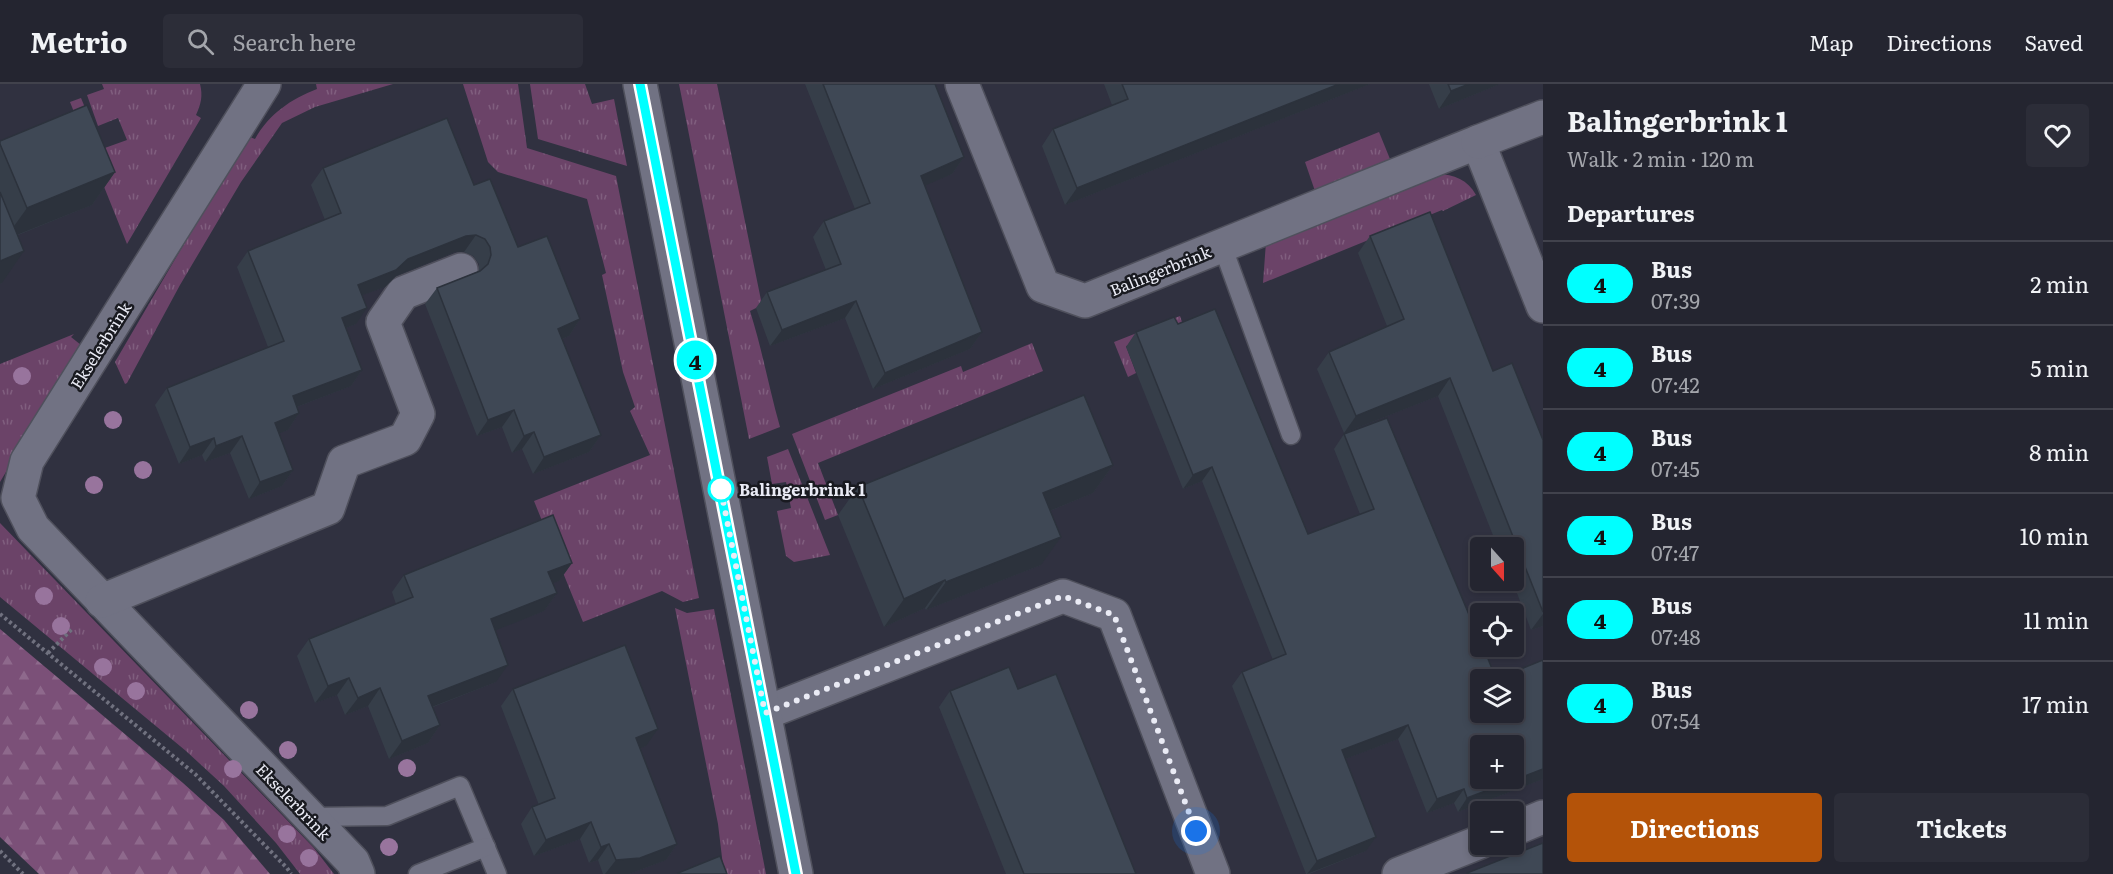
<!DOCTYPE html>
<html lang="en">
<head>
<meta charset="utf-8">
<style>
	:root { --surface:#242530; --page:#2c2d38; --text:#f1f3f6; --muted:#a3a5ab; --line:#41424c; --accent:#b45309 }
	body { margin:0; font-family:Literata,serif; background:var(--page); color:var(--text); height:100vh; display:flex; flex-direction:column; font-size:22px; white-space:nowrap }
	* { box-sizing:border-box; margin:0 }
	p { font-size:20px; color:var(--muted) }
	.icon { flex:none; width:33px; height:33px; fill:none; stroke:currentColor; stroke-width:2; stroke-linecap:round; stroke-linejoin:round }
	.map { position:relative; flex:1; overflow:hidden }
	.side { display:flex; flex-direction:column; background:var(--surface); width:570px }
	.side>* { flex:none }
	.badge { padding:0 12px; border-radius:20px; font-size:21px; line-height:39px }
	.needle { width:39px; rotate:159deg }
	.buttons { position:absolute; left:1470px; top:453px; display:grid; gap:12px }
	.buttons a { display:grid; place-items:center; width:54px; height:54px; border-radius:6px; background:var(--surface); box-shadow:0 3px 9px #0003,0 0 0 2px var(--line); font-size:30px }
	.you { position:absolute; width:30px; height:30px; margin:-15px; border:4px solid #fff; border-radius:50%; background:#1a73e8; box-shadow:0 0 0 9px #1a73e833 }
	.map>.badge { position:absolute; translate:-50% -50%; box-shadow:0 0 0 3px #fff }
	h2 { padding:0 24px; font-size:22px; line-height:54px }
	.round { display:grid; place-items:center; flex:none; width:63px; height:63px; border-radius:6px; background:var(--page) }
	.summary { display:flex; align-items:center; justify-content:space-between; height:102px; padding:0 24px }
	h1 { font-size:28px; font-weight:700; line-height:45px }
	.primary-button { display:flex; gap:12px; margin-top:auto; padding:12px 24px }
	.primary-button a { flex:1; height:69px; border-radius:6px; background:var(--accent); color:#fff; font-size:24px; font-weight:700; line-height:69px; text-align:center }
	.primary-button a+a { background:var(--page); color:var(--text) }
	ul { padding:0; list-style:none }
	li { display:flex; align-items:center; gap:18px; height:84px; padding:0 24px; border-top:2px solid var(--line) }
	li div { flex:1 }
	li b { display:block; font-size:22px }
	li em { font-style:normal }
	li .badge { min-width:66px; font-weight:700; text-align:center }
	header { display:flex; align-items:center; gap:36px; box-sizing:border-box; height:84px; padding:0 30px; background:var(--surface); border-bottom:2px solid var(--line) }
	header strong { font-size:28px }
	nav { display:flex; gap:33px; margin-inline-start:auto; font-size:21px }
	.search { width:420px; height:54px; background:var(--page); display:flex; align-items:center; gap:15px; box-sizing:border-box; padding:0 21px; border-radius:6px; color:var(--muted); font-size:22px }
	main { display:flex; flex:1; min-height:0 }
	.map>svg:first-child { display:block }
</style>
</head>
<body>
<header>
<strong>Metrio</strong>
<div class="search"><svg class="icon" aria-label="search" viewBox="0 0 24 24"><circle cx="10" cy="10" r="6"/><path d="M15 15l6 6"/></svg>Search here</div>
<nav><a>Map</a><a>Directions</a><a>Saved</a></nav>
</header>
<main>
<div class="map">
<svg width="1543" height="790" viewBox="0 0 1543 790">
	<defs>
		<pattern id="grass-tufts" width="24" height="20" patternUnits="userSpaceOnUse" patternTransform="scale(1.5)"><rect width="24" height="20" fill="#6b4368"/><path d="M3 7l-1-3M5 7V3M7 7l1-3M15 17l-1-3M17 17v-4M19 17l1-3" fill="none" stroke="#805e7e"/></pattern>
		<pattern id="forest-firs" width="22" height="20" patternUnits="userSpaceOnUse" patternTransform="scale(1.5)"><rect width="22" height="20" fill="#7b5078"/><path d="M5 1l3.5 6h-7zM16 11l3.5 6h-7z" fill="#8e698c"/></pattern>
	</defs>
	<rect width="100%" height="100%" fill="#303140"/>
	<!-- grass -->
	<g fill="url(#grass-tufts)">
		<path d="M102,0H200C203,12 201,20 196,31L201,34L127,160L70,18L81,14L102,65L127,56L118,34L98,42L87,11L104,5Z"/>
		<path d="M316,0H393L315,23L282,39L241,98L180,201L127,299L125,300L115,278L247,52L255,55C269,30 291,15 317,5Z"/>
		<polygon points="463,0 518,0 527,64 616,92 699,514 683,518 662,507 583,538 534,417 650,371 630,327 635,323 623,288 602,191 606,189 587,115 498,88 488,78"/>
		<polygon points="530,0 585,0 592,20 614,15 627,82 538,55"/>
		<path d="M679,0H717L762,221L750,227C762,265 769,304 780,343L749,355Z"/>
		<polygon points="1379,48 1392,80 1316,110 1305,78"/>
		<path d="M1437,90C1454,90 1468,96 1476,111L1443,127L1442,126L1263,199L1266,158Z"/>
		<polygon points="1180,232 1185,247 1126,262 1136,289 1128,293 1114,258"/>
		<polygon points="74,250 71,253 81,261 0,398 0,280"/>
		<polygon points="1032,259 1043,287 818,379 838,431 825,436 792,350 961,282 963,288"/>
		<polygon points="788,365 830,471 794,478 786,472 777,427 791,424 786,398 772,400 767,373"/>
		<polygon points="0,439 314,764 334,790 300,790 276,759 224,702 186,667 0,513"/>
		<polygon points="675,524 687,529 714,525 766,790 724,790 718,740"/>
	</g>
	<!-- forest -->
	<polygon fill="url(#forest-firs)" points="0,545 183,699 224,736 270,790 39,790 0,753"/>
	<g fill="none" stroke-linecap="round" stroke-linejoin="round">
		<!-- service casing -->
		<g stroke="#4f505c" stroke-width="21">
			<g id="service">
				<polyline points="1222,161 1291,351"/>
				<polyline points="309,733 387,732 460,702 497,790"/>
				<polyline points="418,790 486,763"/>
			</g>
		</g>
		<!-- minor casing -->
		<g stroke="#4f505c" stroke-width="36">
			<g id="minor">
				<polyline points="264,0 27,377 18,414 33,444 353,778 358,790"/>
				<polyline points="962,0 1043,202 1085,217 1478,58 1543,222"/>
				<polyline points="1478,58 1543,33"/>
				<polyline points="102,517 328,424 344,378 405,355 418,330 383,238 403,209 461,186"/>
				<polyline points="765,629 1063,512 1114,531 1213,790"/>
				<polyline points="1514,745 1543,733"/>
				<polyline points="1399,790 1480,758"/>
			</g>
		</g>
		<!-- tertiary casing -->
		<g stroke="#4f505c" stroke-width="36">
			<polyline id="tertiary" points="640,0 796,790"/>
		</g>
		<!-- path -->
		<g stroke="#70717f" stroke-width="4" stroke-dasharray="3 3" stroke-linecap="butt">
			<polyline points="0,530 195,690 287,784 291,790"/>
			<polyline points="48,569 73,544"/>
			<polyline points="0,767 23,790"/>
		</g>
		<!-- service -->
		<use href="#service" stroke="#717283" stroke-width="18"/>
		<!-- minor -->
		<use href="#minor" stroke="#717283" stroke-width="33"/>
		<!-- tertiary -->
		<use href="#tertiary" stroke="#717283" stroke-width="33"/>
	</g>
	<!-- trees -->
	<g fill="#98749d">
		<circle cx="22" cy="292" r="9"/>
		<circle cx="113" cy="336" r="9"/>
		<circle cx="143" cy="386" r="9"/>
		<circle cx="94" cy="401" r="9"/>
		<circle cx="44" cy="512" r="9"/>
		<circle cx="61" cy="542" r="9"/>
		<circle cx="103" cy="583" r="9"/>
		<circle cx="136" cy="607" r="9"/>
		<circle cx="249" cy="626" r="9"/>
		<circle cx="288" cy="666" r="9"/>
		<circle cx="407" cy="684" r="9"/>
		<circle cx="233" cy="685" r="9"/>
		<circle cx="287" cy="750" r="9"/>
		<circle cx="389" cy="763" r="9"/>
		<circle cx="309" cy="774" r="9"/>
	</g>
	<!-- wall -->
	<g fill="#363e49">
		<polygon points="805,0 935,0 964,73 952,90 925,101 982,248 970,265 873,305 845,234 770,262 756,224 767,208 826,186 813,153 824,137 855,125"/>
		<polygon points="1104,0 1370,0 1065,121 1042,62 1053,45 1112,21"/>
		<polygon points="1429,0 1500,0 1439,25"/>
		<polygon points="0,57 115,88 92,121 18,151 2,199 0,200"/>
		<polygon points="323,84 474,101 518,163 580,235 569,252 562,255 601,351 589,368 533,390 522,365 512,369 502,343 477,352 425,220 437,204 479,187 479,180 473,172 464,168 455,168 396,192 385,203 362,211 356,240 346,244 362,286 351,302 297,323 299,329 288,346 279,349 293,386 282,402 249,415 230,369 205,378 202,371 179,380 155,321 167,304 268,263 237,183 248,167 325,136 311,101"/>
		<polygon points="1370,152 1493,287 1543,356 1543,542 1531,546 1512,496 1514,496 1514,464 1498,464 1438,312 1344,349 1317,285 1329,268 1387,242 1358,169"/>
		<polygon points="1178,240 1308,450 1360,430 1334,365 1344,350 1496,595 1543,576 1543,695 1458,728 1454,719 1427,729 1398,655 1345,675 1366,767 1309,790 1306,790 1232,602 1242,588 1273,576 1202,397 1183,405 1126,263 1136,248"/>
		<polygon points="1113,381 1093,409 1050,427 1041,481 926,526 925,524 884,543 838,431 858,403"/>
		<polygon points="572,479 559,497 553,499 557,509 544,527 495,546 496,598 433,623 440,641 428,659 389,675 368,622 345,631 337,611 315,619 297,572 309,555 396,520 392,508 404,491"/>
		<polygon points="513,605 646,662 640,664 677,760 666,776 629,790 603,790 598,776 589,779 580,755 534,772 521,740 532,723 539,721 501,622"/>
		<polygon points="1018,605 1136,790 1006,790 939,623 950,607"/>
	</g>
	<!-- shaded-wall -->
	<g fill="#2c323c">
		<polygon points="1339,0 1370,0 1065,121 1077,104"/>
		<polygon points="1469,0 1500,0 1439,25 1451,7"/>
		<polygon points="964,73 952,90 910,108 921,92"/>
		<polygon points="115,88 92,121 4,156 27,124"/>
		<polygon points="476,151 464,168 455,168 396,192 385,203 346,217 358,201 408,175 466,152"/>
		<polygon points="24,167 2,199 0,200 0,177"/>
		<polygon points="856,217 845,234 770,262 782,246"/>
		<polygon points="367,224 356,240 331,250 342,234"/>
		<polygon points="580,235 569,252 547,261 558,245"/>
		<polygon points="982,248 970,265 873,305 885,289"/>
		<polygon points="362,286 351,302 281,329 293,312"/>
		<polygon points="1450,294 1438,312 1344,349 1356,332"/>
		<polygon points="514,326 502,343 477,352 488,336"/>
		<polygon points="299,329 288,346 263,356 275,339"/>
		<polygon points="534,348 522,365 512,369 524,352"/>
		<polygon points="601,351 589,368 533,390 544,373"/>
		<polygon points="242,352 230,369 205,378 216,362"/>
		<polygon points="214,354 202,371 179,380 190,363"/>
		<polygon points="1113,381 1093,409 1023,438 1043,409"/>
		<polygon points="1212,383 1202,397 1183,405 1193,391"/>
		<polygon points="293,386 282,402 249,415 260,398"/>
		<polygon points="1061,453 1041,481 926,526 946,498"/>
		<polygon points="572,479 559,497 536,506 548,488"/>
		<polygon points="945,496 925,524 884,543 904,515"/>
		<polygon points="557,509 544,527 479,553 491,535"/>
		<polygon points="1543,530 1543,542 1531,546"/>
		<polygon points="508,581 496,598 416,629 428,612"/>
		<polygon points="349,594 337,611 315,619 328,602"/>
		<polygon points="380,604 368,622 345,631 358,614"/>
		<polygon points="440,641 428,659 389,675 402,657"/>
		<polygon points="1408,641 1398,655 1332,680 1342,666"/>
		<polygon points="658,645 646,662 624,671 636,654"/>
		<polygon points="1543,685 1543,695 1458,728 1467,714"/>
		<polygon points="1464,705 1454,719 1427,729 1437,715"/>
		<polygon points="591,738 580,755 534,772 546,756"/>
		<polygon points="1376,753 1366,767 1307,790 1317,777"/>
		<polygon points="609,760 598,776 589,779 601,763"/>
		<polygon points="677,760 666,776 629,790 605,790 616,776"/>
	</g>
	<!-- building -->
	<g fill="#3f4855" stroke="#2c323c" stroke-width="1.5" fill-rule="evenodd">
		<polygon points="823,0 935,0 964,73 921,92 982,248 885,289 856,217 782,246 767,208 841,180 824,137 870,119"/>
		<polygon points="1122,0 1339,0 1077,104 1053,45 1128,15"/>
		<polygon points="1448,0 1469,0 1451,7"/>
		<polygon points="87,21 115,88 27,124 0,60 0,57"/>
		<polygon points="447,34 474,101 490,95 518,163 547,152 580,235 558,245 601,351 544,373 534,348 524,352 514,326 488,336 437,204 480,187 488,180 491,171 490,163 485,155 476,151 466,152 408,175 396,186 358,201 367,224 342,234 362,286 293,312 299,329 275,339 293,386 260,398 242,352 216,362 214,354 190,363 167,304 284,257 248,167 341,129 323,84"/>
		<polygon points="0,108 24,167 0,177"/>
		<polygon points="1430,128 1493,287 1512,279 1543,356 1543,528 1450,294 1356,332 1329,268 1404,235 1370,152"/>
		<path d="M1215,225L1308,450L1374,425L1344,350L1387,334L1480,557V562H1483L1496,595L1543,576V685L1467,714L1464,705L1437,715L1408,641L1342,666L1376,753L1317,777L1242,588L1286,570L1212,383L1193,391L1136,248L1174,233L1178,240ZM1480,596H1514V628H1480ZM1480,662H1514V694H1480Z"/>
		<polygon points="1084,311 1113,381 1043,409 1061,453 946,498 945,496 904,515 858,403"/>
		<polygon points="553,431 572,479 548,488 557,509 491,535 508,581 428,612 440,641 402,657 380,604 358,614 349,594 328,602 309,555 413,513 404,491"/>
		<polygon points="625,561 658,645 636,654 677,760 640,774 616,776 609,760 601,763 591,738 546,756 532,723 555,714 513,605"/>
		<polygon points="1009,583 1018,605 1056,590 1136,790 1024,790 950,607"/>
		<polygon points="1543,759 1543,790 1467,790 1467,789"/>
		<polygon points="720,772 727,790 679,790 678,789"/>
	</g>
	<g fill="none" stroke-linecap="round" stroke-linejoin="round">
		<!-- line casing -->
		<g stroke="#fff" stroke-width="14">
			<polyline id="line" points="640,0 796,790"/>
		</g>
		<!-- line -->
		<use href="#line" stroke="#0ff" stroke-width="9"/>
		<!-- walk -->
		<polyline stroke="#eaebf5" stroke-width="6" stroke-dasharray="0 10.8" points="721,405 719,396 765,629 1063,512 1114,531 1196,747"/>
	</g>
	<!-- markers -->
	<circle fill="#fff" stroke="#0ff" stroke-width="3" cx="721" cy="405" r="12"/>
	<g text-anchor="middle" dominant-baseline="central" stroke-width="5" stroke-linejoin="round" paint-order="stroke">
		<!-- street labels -->
		<g font-size="16" fill="#eaebf5" stroke="#191a20">
			<text transform="translate(1160 186) rotate(-22)">Balingerbrink</text>
			<text transform="translate(100 261) rotate(-58)">Ekselerbrink</text>
			<text transform="translate(294 717) rotate(46)">Ekselerbrink</text>
		</g>
		<!-- stop labels -->
		<g font-size="16" font-weight="bold" fill="#eaebf5" stroke="#191a20" text-anchor="start">
			<text x="739" y="405">Balingerbrink 1</text>
		</g>
	</g>
</svg>
<div class="buttons">
<a><svg class="needle" viewBox="-14 -14 28 28"><path d="M0-13l5 13h-10z" fill="#e53935"/><path d="M0 13l5-13h-10z" fill="#a3a5ab"/></svg></a>
<a><svg class="icon" aria-label="locate" viewBox="0 0 24 24"><circle cx="12" cy="12" r="6"/><path d="M12 2v4M12 18v4M2 12h4M18 12h4"/></svg></a>
<a><svg class="icon" aria-label="layers" viewBox="0 0 24 24"><path d="M12 4l9 5-9 5-9-5zM3 14l9 5 9-5"/></svg></a>
<a>+</a>
<a>−</a>
</div>
<div class="you" style="left:1196px;top:747px"></div>
<b class="badge" style="left:695px;top:276px;background:#0ff;color:#111">4</b>
</div>
<section class="side">
<div class="summary"><div><h1>Balingerbrink 1</h1><p>Walk · 2 min · 120 m</p></div><a class="round"><svg class="icon" aria-label="heart" viewBox="0 0 24 24"><path d="M12 20l-8-8c-3-5 5-10 8-4 3-6 11-1 8 4z"/></svg></a></div>
<h2>Departures</h2>
<ul>
<li><span class="badge" style="background:#0ff;color:#111">4</span><div><b>Bus</b><p>07:39</p></div><em>2 min</em></li>
<li><span class="badge" style="background:#0ff;color:#111">4</span><div><b>Bus</b><p>07:42</p></div><em>5 min</em></li>
<li><span class="badge" style="background:#0ff;color:#111">4</span><div><b>Bus</b><p>07:45</p></div><em>8 min</em></li>
<li><span class="badge" style="background:#0ff;color:#111">4</span><div><b>Bus</b><p>07:47</p></div><em>10 min</em></li>
<li><span class="badge" style="background:#0ff;color:#111">4</span><div><b>Bus</b><p>07:48</p></div><em>11 min</em></li>
<li><span class="badge" style="background:#0ff;color:#111">4</span><div><b>Bus</b><p>07:54</p></div><em>17 min</em></li>
</ul>
<div class="primary-button"><a>Directions</a><a>Tickets</a></div>
</section>
</main>
</body>
</html>
